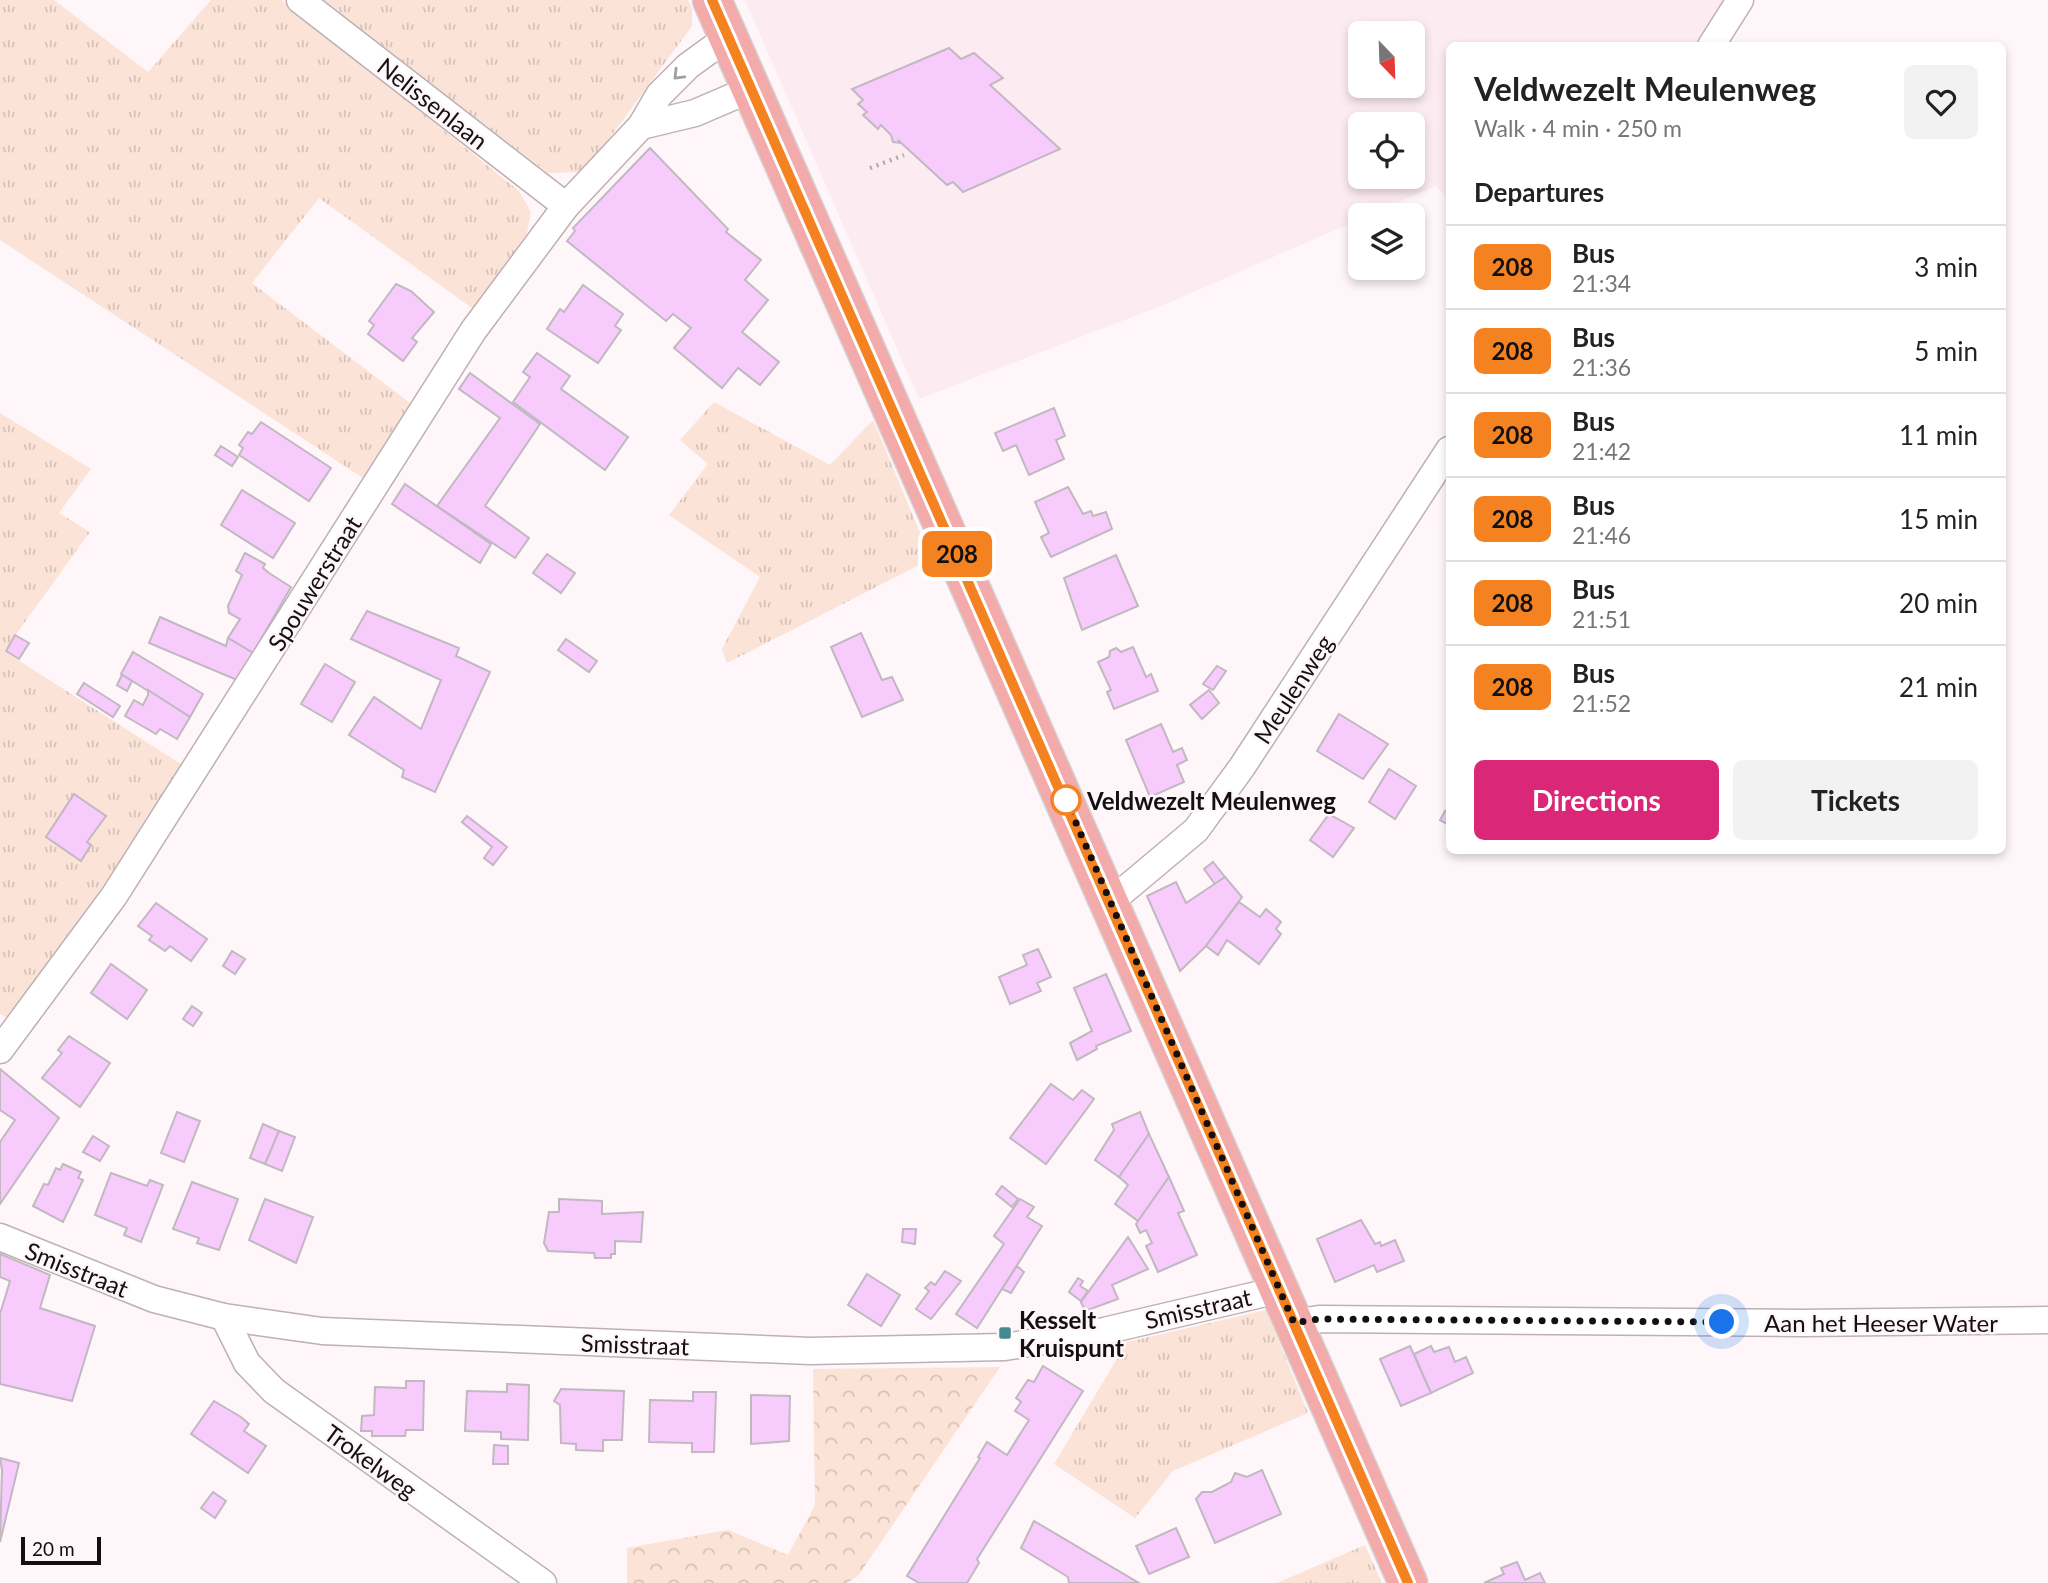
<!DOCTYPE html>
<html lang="en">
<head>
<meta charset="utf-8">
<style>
	:root { --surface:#fff; --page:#f2f2f2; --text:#222; --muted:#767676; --line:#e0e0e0; --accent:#db2777 }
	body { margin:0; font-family:Lato,sans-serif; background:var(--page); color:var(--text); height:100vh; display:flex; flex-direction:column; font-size:26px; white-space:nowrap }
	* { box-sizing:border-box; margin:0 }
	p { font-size:23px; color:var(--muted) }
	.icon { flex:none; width:38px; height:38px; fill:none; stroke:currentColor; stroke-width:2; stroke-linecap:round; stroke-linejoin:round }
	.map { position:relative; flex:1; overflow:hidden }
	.panel { position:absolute; left:1446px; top:42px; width:560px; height:812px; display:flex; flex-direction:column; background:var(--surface); border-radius:10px; box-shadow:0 4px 10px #0003 }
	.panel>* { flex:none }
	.badge { padding:0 14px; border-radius:10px; font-size:24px; line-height:46px }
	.needle { width:46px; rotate:157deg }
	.buttons { position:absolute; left:1348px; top:21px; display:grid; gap:14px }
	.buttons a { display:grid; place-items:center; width:77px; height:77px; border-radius:10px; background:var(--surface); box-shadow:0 4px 10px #0003; font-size:35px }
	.scale { position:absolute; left:21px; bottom:18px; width:80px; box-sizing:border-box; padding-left:7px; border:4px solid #140f11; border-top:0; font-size:19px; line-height:24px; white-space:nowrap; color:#140f11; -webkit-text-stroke:5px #fef6f9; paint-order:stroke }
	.you { position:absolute; width:35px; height:35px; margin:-18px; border:5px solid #fff; border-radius:50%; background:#1a73e8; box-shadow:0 0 0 10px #1a73e833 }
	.map>.badge { position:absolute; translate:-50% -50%; box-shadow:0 0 0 4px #fff }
	h2 { padding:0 28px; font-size:26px; line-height:63px }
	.round { display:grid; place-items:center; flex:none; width:74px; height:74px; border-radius:10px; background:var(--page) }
	.summary { display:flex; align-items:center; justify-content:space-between; height:119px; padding:0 28px }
	h1 { font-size:33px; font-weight:700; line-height:52px }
	.cta { display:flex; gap:14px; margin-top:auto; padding:14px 28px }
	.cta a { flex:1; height:80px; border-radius:10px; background:var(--accent); color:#fff; font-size:28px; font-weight:700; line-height:80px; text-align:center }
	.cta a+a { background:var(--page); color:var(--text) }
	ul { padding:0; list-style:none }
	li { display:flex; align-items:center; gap:21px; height:84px; padding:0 28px; border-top:2px solid var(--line) }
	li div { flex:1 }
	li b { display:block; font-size:26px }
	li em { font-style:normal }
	li .badge { min-width:77px; font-weight:700; text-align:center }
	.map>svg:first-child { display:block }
</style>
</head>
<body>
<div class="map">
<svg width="2048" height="1583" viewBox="0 0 2048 1583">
	<defs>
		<pattern id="grass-tufts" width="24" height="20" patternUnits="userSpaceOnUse" patternTransform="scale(1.75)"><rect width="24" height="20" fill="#fbe4d7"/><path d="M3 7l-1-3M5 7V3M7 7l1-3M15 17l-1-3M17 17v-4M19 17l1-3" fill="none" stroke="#d6c2b8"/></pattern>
		<pattern id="forest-crowns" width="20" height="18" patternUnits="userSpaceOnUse" patternTransform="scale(1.75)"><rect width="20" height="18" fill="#fbe4d7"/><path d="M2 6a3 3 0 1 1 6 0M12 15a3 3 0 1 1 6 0" fill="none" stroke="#d6c2b8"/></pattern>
	</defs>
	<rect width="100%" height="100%" fill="#fef6f9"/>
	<!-- built -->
	<path fill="#fdebf2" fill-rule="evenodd" d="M745,0H1725L1695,45L1449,46V199L1436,186L1369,215H1360V219L1166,304L919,399ZM1360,33H1412V86H1360ZM1360,124H1412V177H1360Z"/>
	<!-- grass -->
	<g fill="url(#grass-tufts)">
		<polygon points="0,0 54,0 148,72 211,0 282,0 519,191 531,212 527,233 476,311 319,198 252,283 414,406 366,480 0,240"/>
		<polygon points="321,0 688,0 692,9 692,26 595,158 579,172 548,173"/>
		<polygon points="714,402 830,465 873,420 931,559 727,663 722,649 760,577 669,515 708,464 680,440"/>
		<polygon points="0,413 91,469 59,513 90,532 4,651 184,766 115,869 7,1018 0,1014"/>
		<polygon points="1266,1310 1308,1413 1173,1471 1135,1518 1054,1464 1127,1342"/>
		<polygon points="1365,1545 1382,1583 1277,1583"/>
	</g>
	<!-- forest -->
	<polygon fill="url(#forest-crowns)" points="1000,1367 858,1576 847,1583 627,1583 627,1548 728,1530 788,1555 815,1505 813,1369"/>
	<!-- building -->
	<g fill="#f7ccfd" stroke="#c1b8c2" stroke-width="2">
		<polygon points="949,48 961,59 974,53 1003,78 990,85 1060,149 963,192 953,182 947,185 898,140 901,143 893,142 891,135 881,125 878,129 863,115 867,112 858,104 863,100 852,89"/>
		<polygon points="650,148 728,229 726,232 761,260 745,280 768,300 742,332 779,362 760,385 738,368 722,388 674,348 691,328 673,314 666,321 567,241 575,231 573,228"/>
		<polygon points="396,284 411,291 434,312 412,338 417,342 403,361 368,334 374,325 369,321"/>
		<polygon points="583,285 623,314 615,326 621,330 598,363 547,329 560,309 564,312"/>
		<polygon points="537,353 570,376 561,389 628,437 605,470 513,402 530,377 523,372"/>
		<polygon points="470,373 540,424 485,506 529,538 515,558 437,506 500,418 459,389"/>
		<polygon points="1054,408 1065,436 1056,440 1064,459 1029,475 1016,445 1003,451 995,433"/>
		<polygon points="261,422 331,468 309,501 239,455 243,448 239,445 248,432 252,434"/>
		<polygon points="221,446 238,457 232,466 215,455"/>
		<polygon points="405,484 491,544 480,563 392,504"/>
		<polygon points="1068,487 1083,514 1091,511 1093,516 1106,512 1112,529 1051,557 1041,537 1049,533 1035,502"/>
		<polygon points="242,490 295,523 273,558 221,525"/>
		<polygon points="245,553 265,564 263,568 269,573 291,587 253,653 228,638 240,619 229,613 228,606 242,575 236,571"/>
		<polygon points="547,554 575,573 561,593 533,573"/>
		<polygon points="1116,555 1138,606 1082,630 1064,578"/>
		<polygon points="367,611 459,648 456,656 490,672 435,792 402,777 404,770 349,735 374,697 421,729 441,680 351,639"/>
		<polygon points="160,617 226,646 228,638 253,653 237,680 149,643"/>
		<polygon points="861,633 882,680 892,677 903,700 862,717 831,647"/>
		<polygon points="15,635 29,643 19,659 6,651"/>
		<polygon points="566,639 597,661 589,672 558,650"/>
		<polygon points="1133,647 1146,677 1151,674 1158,691 1114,709 1107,692 1111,690 1098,662 1109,657 1110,651 1116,648 1121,652"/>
		<polygon points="133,652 203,694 190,717 121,674"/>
		<polygon points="325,664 355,682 332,722 301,704"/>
		<polygon points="1217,666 1226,671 1213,690 1203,684"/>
		<polygon points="122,675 132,681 127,691 117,685"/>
		<polygon points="84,683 120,706 113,717 77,694"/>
		<polygon points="148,690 190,717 177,739 160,729 156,734 125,716 134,700 143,705 148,695"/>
		<polygon points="1209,690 1219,703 1202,719 1190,705"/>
		<polygon points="1339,714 1388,744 1363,779 1317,751"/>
		<polygon points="1161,724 1173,752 1182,748 1187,760 1177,765 1184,782 1150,797 1126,740"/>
		<polygon points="1389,769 1416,786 1395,819 1369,802"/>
		<polygon points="74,794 106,816 87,842 91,845 81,861 46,837"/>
		<polygon points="1445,811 1449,813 1449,825 1440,820"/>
		<polygon points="1329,814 1354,828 1333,857 1310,840"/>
		<polygon points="467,816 507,847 493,865 484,858 492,847 462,822"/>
		<polygon points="1213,862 1225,877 1215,884 1204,869"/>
		<polygon points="1225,877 1242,897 1205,947 1180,971 1147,896 1176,882 1186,903"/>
		<polygon points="1239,902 1260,917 1266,909 1281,922 1276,929 1281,934 1259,964 1227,940 1218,955 1206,946"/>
		<polygon points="156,903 207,939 191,961 170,946 165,951 149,940 152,936 138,926"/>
		<polygon points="1038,949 1051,977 1037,983 1041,991 1010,1004 999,977 1027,965 1023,955"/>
		<polygon points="232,951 245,959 235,974 223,966"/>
		<polygon points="111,964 147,990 127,1019 91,993"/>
		<polygon points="1106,974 1131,1031 1096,1046 1097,1049 1077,1060 1070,1043 1092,1031 1074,988"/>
		<polygon points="192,1006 202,1013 193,1026 183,1019"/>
		<polygon points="69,1036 110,1063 80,1107 42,1078 62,1053 58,1050"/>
		<polygon points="0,1069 59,1118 0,1204 0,1142 15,1120 0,1110"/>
		<polygon points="1051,1084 1073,1100 1082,1090 1094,1099 1046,1164 1010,1138"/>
		<polygon points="177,1112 200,1121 184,1162 161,1153"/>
		<polygon points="1140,1112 1149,1134 1119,1177 1095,1160 1114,1130 1112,1124"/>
		<polygon points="263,1124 279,1131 265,1164 250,1158"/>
		<polygon points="279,1131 295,1137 282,1171 265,1164"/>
		<polygon points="1149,1134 1169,1177 1138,1221 1115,1204 1128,1185 1119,1177"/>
		<polygon points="93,1136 109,1146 100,1161 83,1152"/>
		<polygon points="63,1164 81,1172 78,1178 83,1180 63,1222 33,1206 44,1184 48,1185 56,1168 60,1170"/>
		<polygon points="111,1173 147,1186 150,1180 163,1185 141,1242 124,1235 127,1228 95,1215"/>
		<polygon points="1169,1177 1184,1211 1178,1213 1197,1255 1158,1272 1146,1246 1152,1243 1146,1230 1140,1233 1136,1224"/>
		<polygon points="192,1182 238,1199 219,1250 197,1243 199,1238 173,1229"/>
		<polygon points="1002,1186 1018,1199 1012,1207 996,1194"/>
		<polygon points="265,1199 313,1217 296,1263 249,1240"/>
		<polygon points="559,1199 602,1201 602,1214 643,1212 641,1242 615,1241 615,1254 611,1254 611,1258 595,1258 594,1253 548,1251 544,1243 549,1212 559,1212"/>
		<polygon points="1020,1199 1034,1207 1027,1217 1042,1226 977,1328 956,1314 1004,1244 994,1236"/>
		<polygon points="1361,1220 1375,1244 1380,1242 1381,1246 1395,1240 1404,1261 1377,1272 1374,1265 1335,1282 1317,1239"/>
		<polygon points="903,1229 916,1229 915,1244 902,1242"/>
		<polygon points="1128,1237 1148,1269 1112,1285 1118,1299 1085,1311 1081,1302"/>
		<polygon points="0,1254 50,1275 40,1308 95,1326 72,1401 0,1384 0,1314 10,1281 0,1277"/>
		<polygon points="1017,1266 1024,1272 1011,1293 1002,1289"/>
		<polygon points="945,1271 961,1281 931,1319 916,1309 929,1291 925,1288 931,1282 935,1285"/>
		<polygon points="867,1274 900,1295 881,1326 848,1305"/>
		<polygon points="1078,1278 1083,1281 1080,1286 1088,1291 1081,1301 1069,1292"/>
		<polygon points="1410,1346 1431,1393 1401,1406 1380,1359"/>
		<polygon points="1431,1346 1434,1352 1449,1347 1455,1362 1466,1357 1473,1373 1431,1393 1414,1354"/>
		<polygon points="1043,1366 1083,1391 977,1559 979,1563 967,1583 919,1583 907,1576 980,1458 978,1457 987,1442 1007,1455 1029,1420 1015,1411 1021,1402 1016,1398 1028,1380 1034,1382"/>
		<polygon points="406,1381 424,1381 423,1430 406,1430 405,1436 372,1436 372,1431 361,1431 362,1416 374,1415 375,1387 406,1388"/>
		<polygon points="507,1384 529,1385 528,1440 501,1439 501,1432 465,1431 467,1391 507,1392"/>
		<polygon points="561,1389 624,1391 622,1440 603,1440 603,1451 576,1450 576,1444 561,1443 560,1405 554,1401"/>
		<polygon points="693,1392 716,1392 714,1452 692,1452 692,1443 649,1442 650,1400 693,1401"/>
		<polygon points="751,1395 790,1396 789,1441 751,1444"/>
		<polygon points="214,1401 241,1417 249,1424 244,1431 266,1446 248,1473 191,1434"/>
		<polygon points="494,1445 508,1446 508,1464 493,1464"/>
		<polygon points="0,1458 19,1463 0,1542 2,1470"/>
		<polygon points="1262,1470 1281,1514 1215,1543 1196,1499 1202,1492 1212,1492 1231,1482 1235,1473 1247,1477"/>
		<polygon points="213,1492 226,1501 215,1518 201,1508"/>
		<polygon points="1034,1521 1139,1583 1069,1583 1068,1577 1021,1548"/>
		<polygon points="1176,1528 1189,1557 1149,1574 1136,1546"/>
		<polygon points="1517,1562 1525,1580 1540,1573 1545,1583 1484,1583 1504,1574 1501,1568"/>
	</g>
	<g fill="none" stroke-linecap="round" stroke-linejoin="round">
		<!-- street casing -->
		<g stroke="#beb0b5" stroke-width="29">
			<g id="street">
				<polyline points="300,0 566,206"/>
				<polyline points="1711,46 1740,0"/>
				<polyline points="641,126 695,113 751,89"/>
				<polyline points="1109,903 1196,830 1242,767 1449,450"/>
				<polyline points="0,1050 114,896 473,331 566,206 641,126 659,95 688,66 728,37"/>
				<polyline points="0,1237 154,1299 224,1317 322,1331 810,1351 1005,1347 1104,1331 1261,1294 1278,1286"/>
				<polyline points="224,1317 247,1363 274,1391 543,1583"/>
				<polyline points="1294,1323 1319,1319 1802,1323 2048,1320"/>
			</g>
		</g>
		<!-- primary casing -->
		<g stroke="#d5d4d4" stroke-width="41">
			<polyline id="primary" points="712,0 1408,1583"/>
		</g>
		<!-- path -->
		<polyline stroke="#b0a9ac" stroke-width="4.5" stroke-dasharray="2 5" stroke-linecap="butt" points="870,168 904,155"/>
		<!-- street -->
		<use href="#street" stroke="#fff" stroke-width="26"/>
		<!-- primary -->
		<use href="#primary" stroke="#f2aaaa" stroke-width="38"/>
	</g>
	<!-- one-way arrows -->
	<defs><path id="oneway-chevron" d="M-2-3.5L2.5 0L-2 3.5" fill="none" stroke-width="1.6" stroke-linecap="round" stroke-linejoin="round" transform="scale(1.75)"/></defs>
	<use stroke="#a19fa0" href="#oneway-chevron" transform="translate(678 75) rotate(135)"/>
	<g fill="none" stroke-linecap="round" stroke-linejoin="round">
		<!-- line casing -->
		<g stroke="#fff" stroke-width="16">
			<polyline id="line" points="712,0 1408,1583"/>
		</g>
		<!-- line -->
		<use href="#line" stroke="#f58220" stroke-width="10"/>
		<!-- walk -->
		<polyline stroke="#140f11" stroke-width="7" stroke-dasharray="0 12.6" points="1066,800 1294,1323 1319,1319 1722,1322"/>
	</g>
	<!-- markers -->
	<circle fill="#fff" stroke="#f58220" stroke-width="3.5" cx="1066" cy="800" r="14"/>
	<rect fill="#428990" stroke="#fef6f9" stroke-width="2.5" x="998" y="1326" width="14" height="14" rx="3.5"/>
	<g text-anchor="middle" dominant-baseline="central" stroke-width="5" stroke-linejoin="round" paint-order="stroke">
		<!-- street labels -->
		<g font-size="24" fill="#140f11" stroke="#fef6f9">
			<text transform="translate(433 103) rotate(38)">Nelissenlaan</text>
			<text transform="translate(314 583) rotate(-58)">Spouwerstraat</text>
			<text transform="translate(1293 689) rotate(-57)">Meulenweg</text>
			<text transform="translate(77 1269) rotate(22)">Smisstraat</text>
			<text transform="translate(1198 1308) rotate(-13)">Smisstraat</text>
			<text x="1881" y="1322">Aan het Heeser Water</text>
			<text transform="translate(635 1344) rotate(2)">Smisstraat</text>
			<text transform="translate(371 1461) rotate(36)">Trokelweg</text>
		</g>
		<!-- stop labels -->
		<g font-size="24" font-weight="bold" fill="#140f11" stroke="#fef6f9" text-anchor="start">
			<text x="1087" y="800">Veldwezelt Meulenweg</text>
		</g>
		<!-- poi labels -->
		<g font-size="24" font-weight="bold" fill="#140f11" stroke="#fef6f9" text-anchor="start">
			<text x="1019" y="1319">Kesselt<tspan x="1019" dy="28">Kruispunt</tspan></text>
		</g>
	</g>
</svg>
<div class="buttons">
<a><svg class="needle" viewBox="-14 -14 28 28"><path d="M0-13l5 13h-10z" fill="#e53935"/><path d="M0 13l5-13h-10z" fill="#767676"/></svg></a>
<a><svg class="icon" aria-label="locate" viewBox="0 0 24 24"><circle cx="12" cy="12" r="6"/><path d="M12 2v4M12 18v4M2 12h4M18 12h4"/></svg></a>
<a><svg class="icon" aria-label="layers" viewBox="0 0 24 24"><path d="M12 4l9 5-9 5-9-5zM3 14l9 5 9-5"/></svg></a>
</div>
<div class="scale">20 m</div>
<div class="you" style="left:1722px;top:1322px"></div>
<b class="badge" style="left:957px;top:554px;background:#f58220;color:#111">208</b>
<section class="panel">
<div class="summary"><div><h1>Veldwezelt Meulenweg</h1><p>Walk · 4 min · 250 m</p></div><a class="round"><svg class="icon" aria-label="heart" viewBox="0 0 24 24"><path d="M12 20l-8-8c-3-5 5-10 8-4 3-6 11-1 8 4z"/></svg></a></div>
<h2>Departures</h2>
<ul>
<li><span class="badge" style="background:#f58220;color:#111">208</span><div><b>Bus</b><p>21:34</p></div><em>3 min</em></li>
<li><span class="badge" style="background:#f58220;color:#111">208</span><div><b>Bus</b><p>21:36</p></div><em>5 min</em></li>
<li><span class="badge" style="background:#f58220;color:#111">208</span><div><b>Bus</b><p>21:42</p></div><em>11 min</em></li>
<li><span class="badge" style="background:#f58220;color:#111">208</span><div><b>Bus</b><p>21:46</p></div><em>15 min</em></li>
<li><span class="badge" style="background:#f58220;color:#111">208</span><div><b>Bus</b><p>21:51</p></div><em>20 min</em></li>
<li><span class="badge" style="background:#f58220;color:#111">208</span><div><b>Bus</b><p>21:52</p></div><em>21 min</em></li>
</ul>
<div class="cta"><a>Directions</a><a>Tickets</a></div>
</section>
</div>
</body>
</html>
